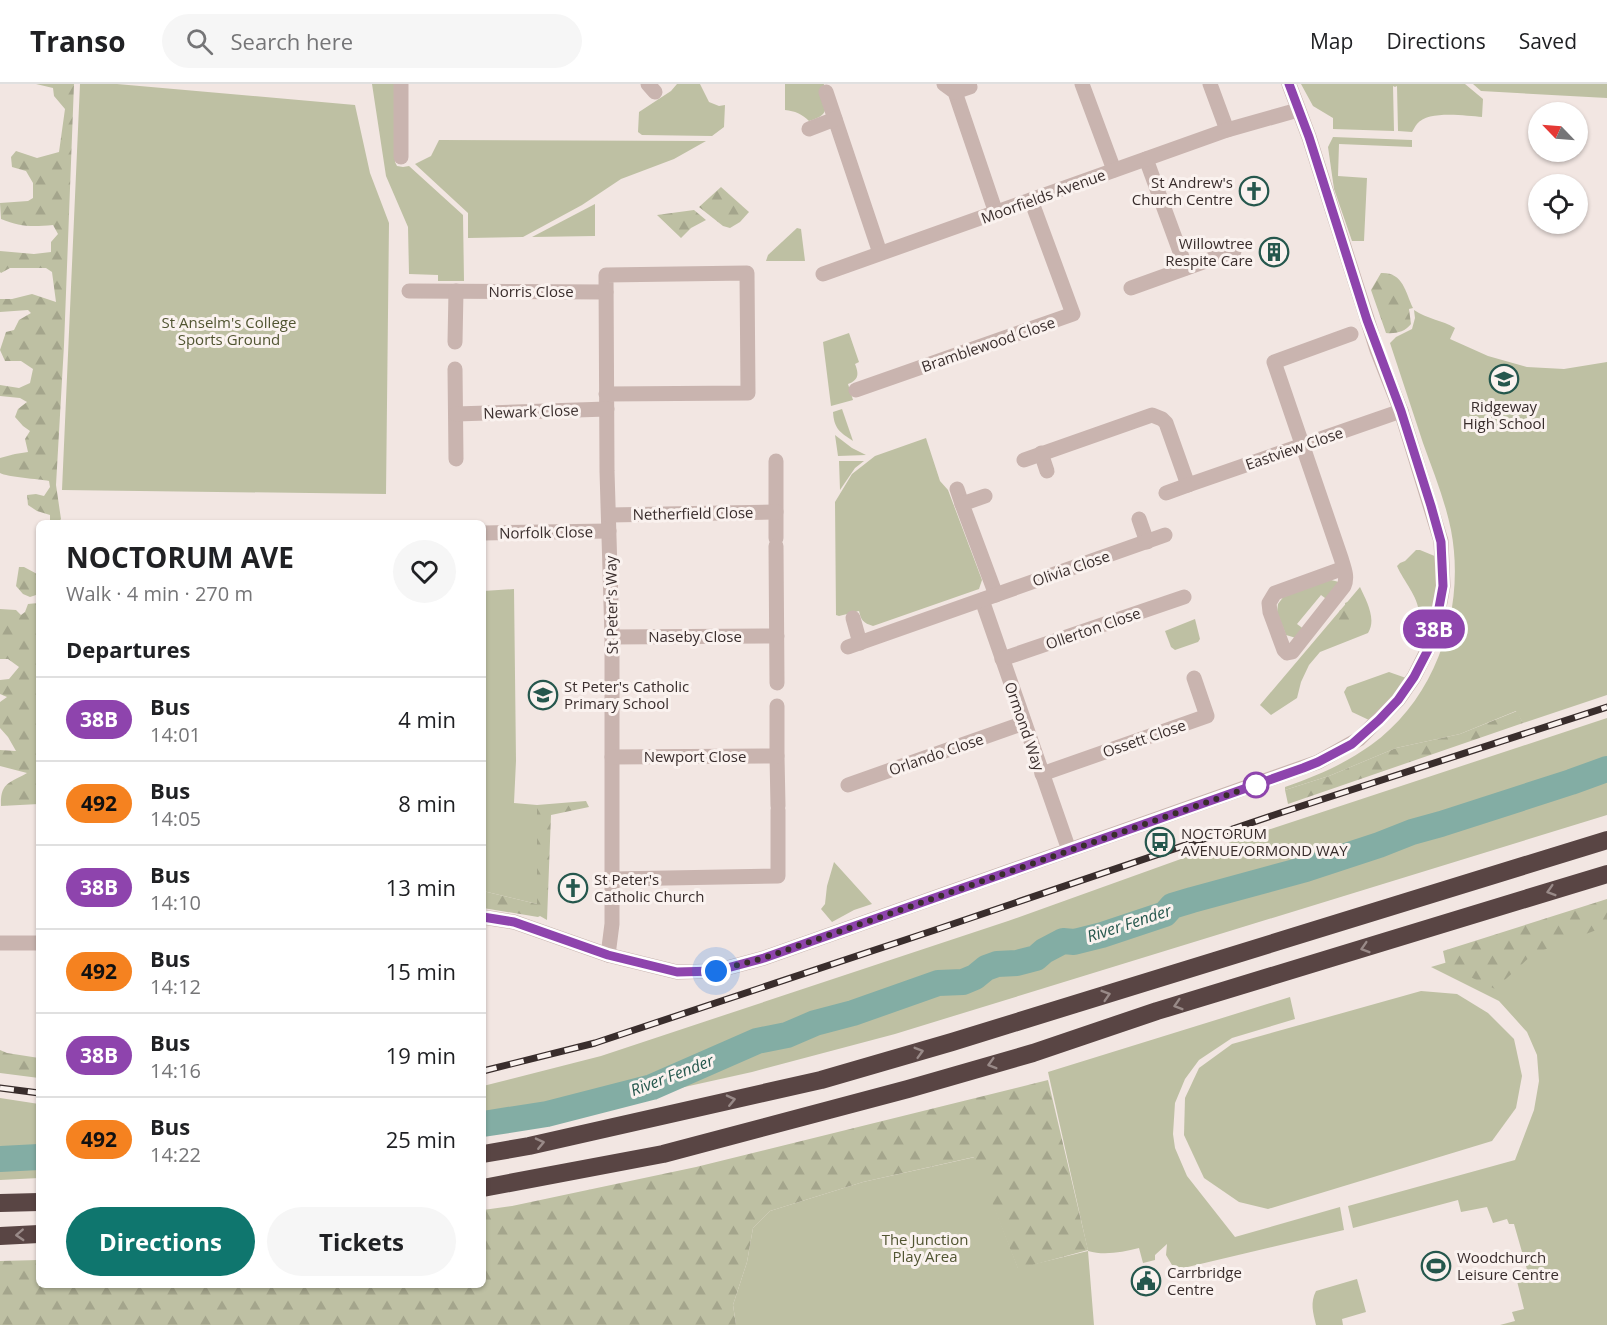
<!DOCTYPE html>
<html lang="en">
<head>
<meta charset="utf-8">
<style>
	:root { --surface:#fff; --page:#f6f6f6; --text:#202124; --muted:#757577; --line:#e0e0e0; --accent:#0f766e }
	body { margin:0; font-family:"Open Sans",sans-serif; background:var(--page); color:var(--text); height:100vh; display:flex; flex-direction:column; font-size:22px; white-space:nowrap }
	* { box-sizing:border-box; margin:0 }
	p { font-size:20px; color:var(--muted) }
	.icon { flex:none; width:33px; height:33px; fill:none; stroke:currentColor; stroke-width:2; stroke-linecap:round; stroke-linejoin:round }
	.map { position:relative; flex:1; overflow:hidden }
	.details { position:absolute; left:36px; top:436px; width:450px; height:768px; display:flex; flex-direction:column; background:var(--surface); border-radius:9px; box-shadow:0 2px 4px #0004 }
	.details>* { flex:none }
	.badge { padding:0 12px; border-radius:20px; font-size:21px; line-height:39px }
	.needle { width:39px; rotate:295deg }
	.buttons { position:absolute; left:1528px; top:18px; display:grid; gap:12px }
	.buttons a { display:grid; place-items:center; width:60px; height:60px; border-radius:50%; background:var(--surface); box-shadow:0 2px 4px #0004; font-size:30px }
	.you { position:absolute; width:30px; height:30px; margin:-15px; border:4px solid #fff; border-radius:50%; background:#1a73e8; box-shadow:0 0 0 9px #1a73e833 }
	.map>.badge { position:absolute; translate:-50% -50%; box-shadow:0 0 0 3px #fff }
	h2 { padding:0 30px; font-size:22px; line-height:54px }
	.round { display:grid; place-items:center; flex:none; width:63px; height:63px; border-radius:32px; background:var(--page) }
	.head { display:flex; align-items:center; justify-content:space-between; height:102px; padding:0 30px }
	h1 { font-size:28px; font-weight:700; line-height:45px }
	.action { display:flex; gap:12px; margin-top:auto; padding:12px 30px }
	.action a { flex:1; height:69px; border-radius:36px; background:var(--accent); color:#fff; font-size:24px; font-weight:700; line-height:69px; text-align:center }
	.action a+a { background:var(--page); color:var(--text) }
	ul { padding:0; list-style:none }
	li { display:flex; align-items:center; gap:18px; height:84px; padding:0 30px; border-top:2px solid var(--line) }
	li div { flex:1 }
	li b { display:block; font-size:22px }
	li em { font-style:normal }
	li .badge { min-width:66px; font-weight:700; text-align:center }
	header { display:flex; align-items:center; gap:36px; box-sizing:border-box; height:84px; padding:0 30px; background:var(--surface); border-bottom:2px solid var(--line) }
	header strong { font-size:28px }
	nav { display:flex; gap:33px; margin-inline-start:auto; font-size:21px }
	.search { width:420px; height:54px; background:var(--page); display:flex; align-items:center; gap:15px; box-sizing:border-box; padding:0 21px; border-radius:33px; color:var(--muted); font-size:22px }
	.map>svg:first-child { display:block }
</style>
</head>
<body>
<header>
<strong>Transo</strong>
<div class="search"><svg class="icon" aria-label="search" viewBox="0 0 24 24"><circle cx="10" cy="10" r="6"/><path d="M15 15l6 6"/></svg>Search here</div>
<nav><a>Map</a><a>Directions</a><a>Saved</a></nav>
</header>
<div class="map">
<svg width="1607" height="1241" viewBox="0 0 1607 1241">
	<defs>
		<pattern id="forest-firs" width="22" height="20" patternUnits="userSpaceOnUse" patternTransform="scale(1.5)"><rect width="22" height="20" fill="#bec0a3"/><path d="M5 1l3.5 6h-7zM16 11l3.5 6h-7z" fill="#a4a58c"/></pattern>
	</defs>
	<rect width="100%" height="100%" fill="#f2e6e2"/>
	<!-- green -->
	<g fill="#bec0a3">
		<polygon points="80,0 117,0 355,21 370,89 389,139 386,410 62,406"/>
		<polygon points="372,0 395,0 395,78 397,82 403,83 409,82 463,131 464,197 438,197 438,191 409,190 408,143 386,92"/>
		<polygon points="677,0 700,0 709,18 719,22 725,21 724,43 712,52 642,51 638,48 639,28 671,7"/>
		<path d="M785,0H824C821,21 836,29 809,37C802,30 795,27 785,26Z"/>
		<path d="M1301,0H1465L1483,15L1482,33C1466,32 1428,26 1417,40C1415,42 1414,45 1412,48L1398,47L1397,2L1395,3L1393,2L1394,47L1333,45V34L1313,22Z"/>
		<polygon points="1473,0 1607,0 1607,14 1481,7"/>
		<polygon points="1333,53 1412,56 1412,63 1339,60 1338,92 1367,94 1364,157 1352,157 1334,105 1328,63"/>
		<polygon points="439,56 706,57 674,75 621,95 582,121 523,153 468,154 468,129 415,80 431,72"/>
		<polygon points="595,120 595,152 532,153"/>
		<polygon points="797,144 801,145 805,177 766,177 768,171"/>
		<path d="M1414,226C1427,235 1442,236 1455,244L1450,255L1488,272L1527,283L1564,285L1607,278V611L1523,639L1516,627L1460,650L1396,664L1329,692L1285,706V703C1316,692 1343,681 1371,661C1437,614 1466,524 1451,446C1445,416 1433,387 1423,359C1412,326 1401,292 1390,259L1396,253L1412,245L1415,234Z"/>
		<path d="M849,249L859,278L855,280C859,290 859,296 848,300L853,316L831,322L823,258Z"/>
		<path d="M842,325L853,357C839,348 834,344 833,328Z"/>
		<polygon points="835,351 852,364 866,371 838,372"/>
		<path d="M926,354L940,397L948,406L982,496L979,505L873,542C863,539 861,536 859,527L839,532L836,531L835,418L852,390L875,372Z"/>
		<polygon points="839,377 864,377 855,384 840,406"/>
		<path d="M1416,466H1420L1437,473V503L1432,534L1419,529C1418,512 1404,498 1397,482L1400,479L1405,477Z"/>
		<polygon points="1331,496 1339,498 1329,517 1321,511 1297,540 1305,546 1296,554 1286,551 1277,528 1278,520 1284,512"/>
		<path d="M1360,503C1366,516 1377,535 1368,549L1320,568L1309,581L1301,598L1297,614L1271,631L1260,621Z"/>
		<polygon points="514,505 516,677 514,719 537,721 537,820 483,807 483,507"/>
		<polygon points="1195,535 1200,555 1198,558 1175,566 1171,563 1165,547"/>
		<polygon points="1389,588 1406,594 1387,621 1369,636 1352,628 1344,608 1347,603"/>
		<polygon points="1607,634 1607,731 895,950 752,988 545,1034 483,1044 483,1002 601,972 1008,837 1192,771"/>
		<polygon points="834,778 872,820 854,826 832,838 821,825 825,820 827,802"/>
		<polygon points="1607,831 1607,1241 1500,1241 1515,1237 1512,1228 1524,1225 1516,1193 1528,1189 1514,1140 1509,1140 1507,1135 1493,1139 1487,1123 1461,1128 1458,1116 1353,1144 1348,1122 1515,1076 1534,1026 1539,997 1537,971 1527,948 1499,917 1431,883"/>
		<polygon points="1421,907 1457,910 1488,929 1514,955 1522,992 1516,1024 1492,1057 1268,1125 1239,1118 1204,1094 1184,1051 1185,1014 1199,984 1232,960"/>
		<path d="M1290,913L1295,935L1232,954L1199,976L1185,995L1175,1019L1173,1050L1175,1064L1187,1092L1235,1153L1340,1123L1344,1146L1175,1186L1166,1171L1167,1160L1155,1171V1176L1143,1179L1139,1164C1122,1168 1105,1172 1088,1167L1094,1241H736L733,1221L747,1178L753,1144L770,1127L863,1098L975,1073L1018,1184L1088,1167L1048,988Z"/>
		<polygon points="0,1014 39,1020 39,1094 0,1096"/>
		<path d="M1357,1195L1366,1228L1342,1235L1343,1241H1316C1313,1228 1310,1219 1316,1207Z"/>
	</g>
	<!-- forest -->
	<g fill="url(#forest-firs)">
		<path d="M36,0H74L64,261L56,401L61,435L58,439H50V431L37,427L28,421L27,411L36,410L44,412L50,403L49,397C39,395 7,393 0,389V374L15,370L28,368L25,355L30,347L23,342L15,333L18,325L27,318L20,314L0,312V301L19,304L30,299L33,285L21,277H5L0,266L6,248L14,246L19,236L31,229L28,226L0,228V215H12L32,210L56,218L52,188L46,184H10L1,189L0,188V167L34,170L51,168V158L58,150L53,141C32,143 20,143 1,135L0,119L28,117L33,114V99L26,87L12,83L11,73L16,67L37,74L59,68L65,25L54,12L53,4Z"/>
		<polygon points="721,103 749,128 740,138 730,144 723,142 699,123"/>
		<polygon points="694,126 706,136 691,144 681,154 657,131"/>
		<path d="M1381,189C1403,188 1405,207 1413,224L1409,225L1411,240C1405,248 1395,250 1386,249L1371,206Z"/>
		<polygon points="19,483 24,483 39,491 39,510 30,513 23,510 16,502"/>
		<path d="M39,517V720L1,722C0,698 10,699 27,689L0,682V666L16,667L8,653L0,644V618L7,613L0,610V596L9,595L19,583L8,575H0V525L16,526L21,531L25,528L28,520L38,519Z"/>
		<polygon points="1350,517 1358,523 1350,531 1349,538 1339,539 1336,536 1340,526 1346,526 1345,519"/>
		<polygon points="1517,627 1523,639 1288,720 1285,706 1329,692 1396,664 1460,650"/>
		<polygon points="586,717 589,723 551,731 547,836 540,832 538,833 483,824 483,807 537,820 537,721"/>
		<polygon points="1607,815 1607,842 1533,870 1495,905 1446,881 1443,867"/>
		<polygon points="0,966 7,969 39,974 39,994 0,989"/>
		<polygon points="1048,996 1088,1166 1018,1185 974,1073 863,1098 770,1127 753,1144 747,1178 733,1221 736,1241 0,1241 0,1177 39,1176 39,1202 483,1202 483,1126 512,1122 696,1083"/>
	</g>
	<g fill="none" stroke-linecap="round" stroke-linejoin="round">
		<!-- river -->
		<g stroke="#83ada4" stroke-width="26">
			<polyline points="483,1040 547,1030 652,1003 757,957 787,951 815,939 853,929 938,899 963,898 975,893 986,884 997,880 1017,879 1036,874 1044,867 1063,857 1074,858 1102,851 1165,830 1172,822 1192,816 1306,785 1379,761 1412,748 1441,740 1571,698 1607,685"/>
			<polyline points="0,1075 39,1073"/>
		</g>
		<!-- minor -->
		<g stroke="#c9b4af" stroke-width="15">
			<polyline points="648,0 655,8"/>
			<polyline points="944,0 955,8 996,129"/>
			<polyline points="1082,0 1114,86"/>
			<polyline points="1210,0 1227,46"/>
			<polyline points="826,8 880,169"/>
			<polyline points="955,8 970,3"/>
			<polyline points="809,45 835,35"/>
			<polyline points="401,73 401,0"/>
			<polyline points="1146,75 1186,184"/>
			<polyline points="823,190 1227,46 1298,26"/>
			<polyline points="1131,204 1234,167"/>
			<polyline points="409,207 606,208"/>
			<polyline points="455,258 456,207"/>
			<polyline points="455,285 456,375"/>
			<polyline points="856,306 1073,230 1031,116"/>
			<polyline points="606,310 748,309 747,189 606,191 607,387 612,553 612,840 608,871"/>
			<polyline points="456,330 607,325"/>
			<polyline points="1041,369 1047,387"/>
			<polyline points="1024,376 1152,331 1162,335 1166,339 1188,401 1401,327"/>
			<polyline points="776,377 776,454"/>
			<polyline points="957,405 962,420"/>
			<polyline points="1166,409 1188,401"/>
			<polyline points="985,412 962,420 996,511"/>
			<polyline points="609,431 776,428"/>
			<polyline points="1139,435 1147,458"/>
			<polyline points="483,449 609,447"/>
			<polyline points="776,462 777,599"/>
			<path d="M1344,484L1275,509L1269,519L1270,528L1284,566L1287,569L1292,568L1344,502C1348,493 1344,484 1341,474L1274,278L1351,250"/>
			<polyline points="982,516 1069,766"/>
			<polyline points="853,534 860,559"/>
			<polyline points="612,553 777,552"/>
			<polyline points="848,563 1165,451"/>
			<polyline points="1002,575 1184,513"/>
			<polyline points="777,672 778,722"/>
			<polyline points="612,673 777,672 777,622"/>
			<polyline points="1042,690 1207,632 1194,594"/>
			<polyline points="848,701 1024,639"/>
			<polyline points="612,795 778,792 778,726"/>
		</g>
		<!-- tertiary -->
		<g stroke="#c9b4af" stroke-width="15">
			<polyline points="483,833 514,838 608,871 677,888 716,887 764,874 1318,678 1359,655 1398,616 1414,593 1428,565 1436,540 1443,502 1441,457 1401,327 1377,266 1309,53 1289,0"/>
			<polyline points="0,859 39,859"/>
		</g>
		<!-- motorway -->
		<g stroke="#594544" stroke-width="18">
			<polyline points="483,1070 529,1062 821,996 952,958 1607,756"/>
			<polyline points="483,1104 663,1070 908,1005 1033,969 1157,927 1607,790"/>
			<polyline points="0,1119 39,1118"/>
			<polyline points="0,1152 39,1150"/>
		</g>
		<!-- rail casing -->
		<g stroke="#392d2c" stroke-width="7">
			<g id="rail">
				<polyline points="483,987 595,959 938,845 1280,729 1607,623"/>
				<polyline points="0,1004 39,1009"/>
			</g>
		</g>
		<!-- rail -->
		<use href="#rail" stroke="#faf2ef" stroke-width="4.5" stroke-dasharray="14" stroke-linecap="butt"/>
	</g>
	<!-- one-way arrows -->
	<defs><path id="oneway-chevron" d="M-2-3.5L2.5 0L-2 3.5" fill="none" stroke-width="1.6" stroke-linecap="round" stroke-linejoin="round" transform="scale(1.5)"/></defs>
	<g stroke="#998a88">
		<use href="#oneway-chevron" transform="translate(1551 807) rotate(163)"/>
		<use href="#oneway-chevron" transform="translate(1365 864) rotate(163)"/>
		<use href="#oneway-chevron" transform="translate(1106 911) rotate(-17)"/>
		<use href="#oneway-chevron" transform="translate(1178 921) rotate(163)"/>
		<use href="#oneway-chevron" transform="translate(919 968) rotate(-16)"/>
		<use href="#oneway-chevron" transform="translate(992 980) rotate(164)"/>
		<use href="#oneway-chevron" transform="translate(731 1016) rotate(-13)"/>
		<use href="#oneway-chevron" transform="translate(540 1059) rotate(-13)"/>
		<use href="#oneway-chevron" transform="translate(20 1151) rotate(177)"/>
	</g>
	<g fill="none" stroke-linecap="round" stroke-linejoin="round">
		<!-- line casing -->
		<g stroke="#fff" stroke-width="14">
			<polyline id="line" points="483,833 514,838 608,871 677,888 716,887 764,874 1303,684 1318,678 1352,660 1379,636 1398,616 1414,593 1428,566 1436,540 1443,502 1441,458 1431,422 1401,327 1367,236 1309,53 1289,0"/>
		</g>
		<!-- line -->
		<use href="#line" stroke="#8e44ad" stroke-width="9"/>
		<!-- walk -->
		<polyline stroke="#392d2c" stroke-width="6" stroke-dasharray="0 10.8" points="716,887 764,874 1256,701"/>
	</g>
	<!-- icons -->
	<defs>
		<g id="church-ring" transform="scale(1.5)"><circle r="9.5" fill="#faf2ef" stroke="#25574d" stroke-width="1.5"/><path d="M-1.2-6h2.4v3.5h3.3v2.4h-3.3V6h-2.4V-.1h-3.3v-2.4h3.3Z" fill="#25574d"/></g>
		<g id="building-ring" transform="scale(1.5)"><circle r="9.5" fill="#faf2ef" stroke="#25574d" stroke-width="1.5"/><path d="M-4-6H4V6H1V3H-1V6H-4ZM-2.5-4.3h1.7v1.8h-1.7ZM.8-4.3h1.7v1.8H.8ZM-2.5-1h1.7V.8h-1.7ZM.8-1h1.7V.8H.8Z" fill="#25574d"/></g>
		<g id="school-ring" transform="scale(1.5)"><circle r="9.5" fill="#faf2ef" stroke="#25574d" stroke-width="1.5"/><path d="M0-5L7-2L0 1L-7-2ZM-4 1L0 2.5L4 1V4Q0 6-4 4Z" fill="#25574d"/></g>
		<g id="bus-ring" transform="scale(1.5)"><circle r="9.5" fill="#faf2ef" stroke="#25574d" stroke-width="1.5"/><path d="M-5-6H5V4H4V6H2V4H-2V6H-4V4H-5ZM-3.5-4V0h7V-4ZM-3.5 1.2v1.5H-2V1.2ZM2 1.2v1.5H3.5V1.2Z" fill="#25574d"/></g>
		<g id="stadium-ring" transform="scale(1.5)"><circle r="9.5" fill="#faf2ef" stroke="#25574d" stroke-width="1.5"/><path d="M0-5a6.5 5 0 1 0 0 10a6.5 5 0 1 0 0-10ZM-3.5-1.8h7v3.6h-7Z" fill="#25574d"/></g>
		<g id="civic-ring" transform="scale(1.5)"><circle r="9.5" fill="#faf2ef" stroke="#25574d" stroke-width="1.5"/><path d="M-.6-6.5H3V-4.5H.6V-3L4-1V1h2V6H-6V1h2V-1L-.6-3ZM-1.2 2.5V6h2.4V2.5Z" fill="#25574d"/></g>
	</defs>
	<g fill-rule="evenodd">
		<use href="#church-ring" x="1254" y="107"/>
		<use href="#building-ring" x="1274" y="168"/>
		<use href="#school-ring" x="1504" y="295"/>
		<use href="#school-ring" x="543" y="611"/>
		<use href="#bus-ring" x="1160" y="758"/>
		<use href="#church-ring" x="573" y="804"/>
		<use href="#stadium-ring" x="1436" y="1182"/>
		<use href="#civic-ring" x="1146" y="1197"/>
	</g>
	<!-- markers -->
	<circle fill="#fff" stroke="#8e44ad" stroke-width="3" cx="1256" cy="701" r="12"/>
	<g text-anchor="middle" dominant-baseline="central" stroke-width="6" stroke-linejoin="round" paint-order="stroke">
		<!-- poi labels -->
		<g font-size="15" fill="#392d2c" stroke="#faf2ef" text-anchor="start">
			<text x="1233" y="98" text-anchor="end">St Andrew's<tspan x="1233" dy="17">Church Centre</tspan></text>
			<text x="1253" y="159" text-anchor="end">Willowtree<tspan x="1253" dy="17">Respite Care</tspan></text>
			<text x="1504" y="322" text-anchor="middle">Ridgeway<tspan x="1504" dy="17">High School</tspan></text>
			<text x="564" y="602">St Peter's Catholic<tspan x="564" dy="17">Primary School</tspan></text>
			<text x="1181" y="749">NOCTORUM<tspan x="1181" dy="17">AVENUE/ORMOND WAY</tspan></text>
			<text x="594" y="795">St Peter's<tspan x="594" dy="17">Catholic Church</tspan></text>
			<text x="1457" y="1173">Woodchurch<tspan x="1457" dy="17">Leisure Centre</tspan></text>
			<text x="1167" y="1188">Carrbridge<tspan x="1167" dy="17">Centre</tspan></text>
		</g>
		<!-- street labels -->
		<g font-size="15" fill="#392d2c" stroke="#faf2ef">
			<text transform="translate(1043 112) rotate(-20)">Moorfields Avenue</text>
			<text x="531" y="207">Norris Close</text>
			<text transform="translate(988 260) rotate(-19)">Bramblewood Close</text>
			<text transform="translate(531 327) rotate(-2)">Newark Close</text>
			<text transform="translate(1294 364) rotate(-19)">Eastview Close</text>
			<text transform="translate(693 429) rotate(-1)">Netherfield Close</text>
			<text transform="translate(546 448) rotate(-1)">Norfolk Close</text>
			<text transform="translate(1071 484) rotate(-19)">Olivia Close</text>
			<text transform="translate(611 521) rotate(-91)">St Peter's Way</text>
			<text transform="translate(1093 544) rotate(-19)">Ollerton Close</text>
			<text x="695" y="552">Naseby Close</text>
			<text transform="translate(1025 642) rotate(71)">Ormond Way</text>
			<text transform="translate(1144 654) rotate(-19)">Ossett Close</text>
			<text transform="translate(936 670) rotate(-19)">Orlando Close</text>
			<text x="695" y="672">Newport Close</text>
		</g>
		<!-- park labels -->
		<g font-size="15" fill="#515532" stroke="#faf2ef">
			<text x="229" y="238">St Anselm's College<tspan x="229" dy="17">Sports Ground</tspan></text>
			<text x="925" y="1155">The Junction<tspan x="925" dy="17">Play Area</tspan></text>
		</g>
		<!-- water labels -->
		<g font-size="16" font-style="italic" fill="#25574d" stroke="#faf2ef">
			<text transform="translate(1129 839) rotate(-18)">River Fender</text>
			<text transform="translate(672 991) rotate(-21)">River Fender</text>
		</g>
	</g>
</svg>
<div class="buttons">
<a><svg class="needle" viewBox="-14 -14 28 28"><path d="M0-13l5 13h-10z" fill="#e53935"/><path d="M0 13l5-13h-10z" fill="#757577"/></svg></a>
<a><svg class="icon" aria-label="locate" viewBox="0 0 24 24"><circle cx="12" cy="12" r="6"/><path d="M12 2v4M12 18v4M2 12h4M18 12h4"/></svg></a>
</div>
<div class="you" style="left:716px;top:887px"></div>
<b class="badge" style="left:1434px;top:545px;background:#8e44ad;color:#fff">38B</b>
<section class="details">
<div class="head"><div><h1>NOCTORUM AVE</h1><p>Walk · 4 min · 270 m</p></div><a class="round"><svg class="icon" aria-label="heart" viewBox="0 0 24 24"><path d="M12 20l-8-8c-3-5 5-10 8-4 3-6 11-1 8 4z"/></svg></a></div>
<h2>Departures</h2>
<ul>
<li><span class="badge" style="background:#8e44ad;color:#fff">38B</span><div><b>Bus</b><p>14:01</p></div><em>4 min</em></li>
<li><span class="badge" style="background:#f58220;color:#111">492</span><div><b>Bus</b><p>14:05</p></div><em>8 min</em></li>
<li><span class="badge" style="background:#8e44ad;color:#fff">38B</span><div><b>Bus</b><p>14:10</p></div><em>13 min</em></li>
<li><span class="badge" style="background:#f58220;color:#111">492</span><div><b>Bus</b><p>14:12</p></div><em>15 min</em></li>
<li><span class="badge" style="background:#8e44ad;color:#fff">38B</span><div><b>Bus</b><p>14:16</p></div><em>19 min</em></li>
<li><span class="badge" style="background:#f58220;color:#111">492</span><div><b>Bus</b><p>14:22</p></div><em>25 min</em></li>
</ul>
<div class="action"><a>Directions</a><a>Tickets</a></div>
</section>
</div>
</body>
</html>
